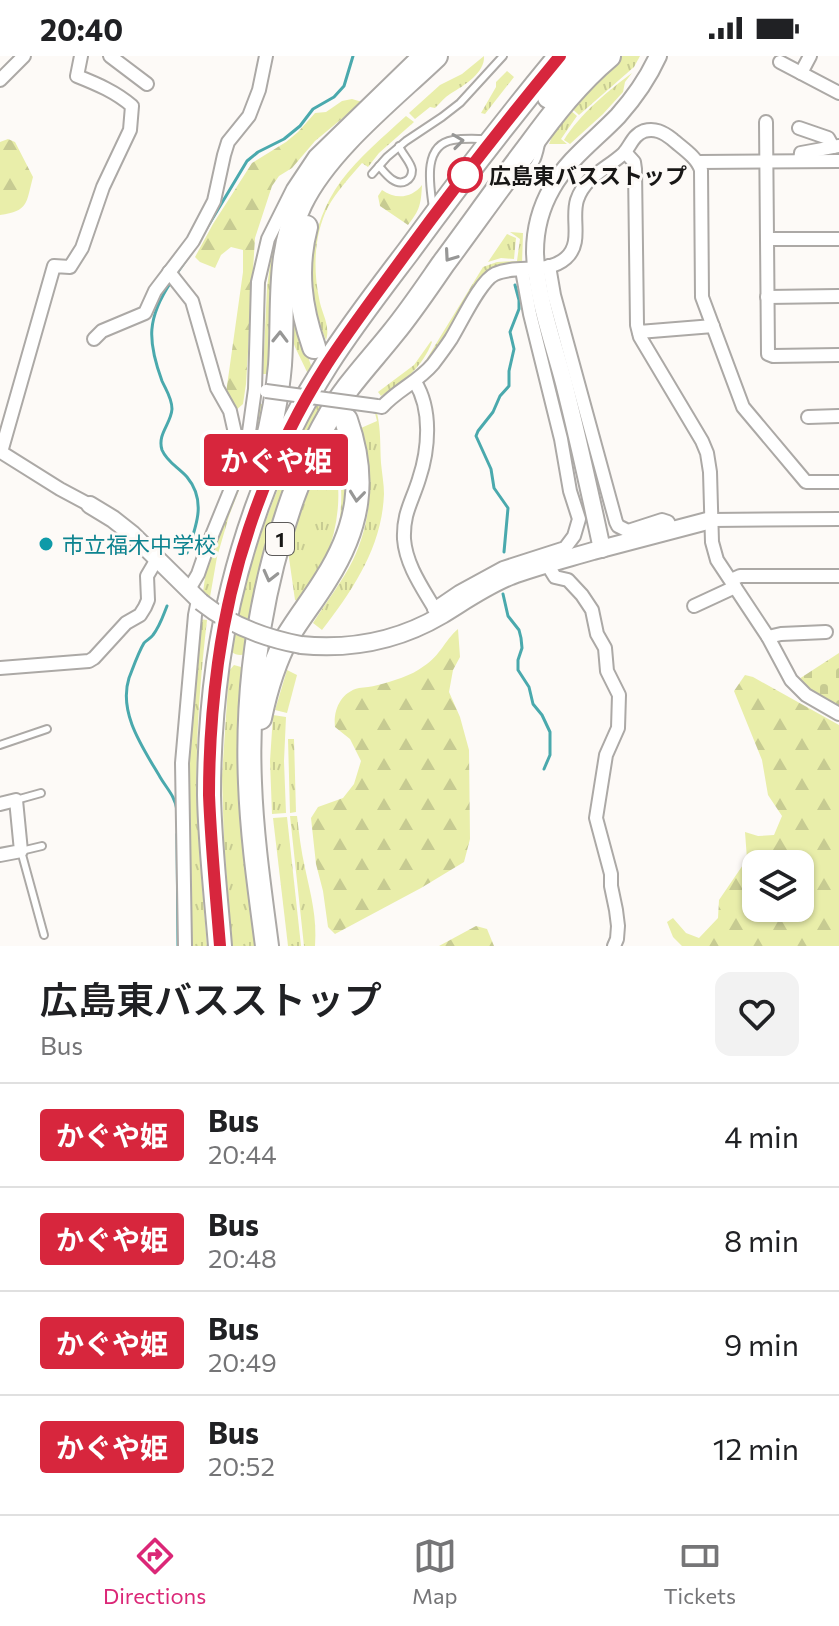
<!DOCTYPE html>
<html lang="en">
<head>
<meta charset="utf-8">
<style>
	:root { --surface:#fff; --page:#f2f2f2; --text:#202124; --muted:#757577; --line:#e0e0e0; --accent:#db2777 }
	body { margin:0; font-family:Commissioner,"Noto Sans JP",sans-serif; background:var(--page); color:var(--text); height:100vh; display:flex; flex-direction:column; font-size:30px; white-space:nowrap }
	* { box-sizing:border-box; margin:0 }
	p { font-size:26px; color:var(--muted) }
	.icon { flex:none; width:44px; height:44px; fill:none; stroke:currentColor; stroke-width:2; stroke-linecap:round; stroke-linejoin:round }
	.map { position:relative; height:890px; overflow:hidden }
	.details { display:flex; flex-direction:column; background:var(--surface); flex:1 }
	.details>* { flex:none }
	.badge { padding:0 16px; border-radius:6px; font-size:28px; line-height:52px }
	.buttons { position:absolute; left:742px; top:794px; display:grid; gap:16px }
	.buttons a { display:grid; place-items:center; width:72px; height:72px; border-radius:16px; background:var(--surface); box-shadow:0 2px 6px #0004; font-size:40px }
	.map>.badge { position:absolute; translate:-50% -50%; box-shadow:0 0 0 4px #fff }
	.round { display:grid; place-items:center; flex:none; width:84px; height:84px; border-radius:16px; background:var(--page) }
	.head { display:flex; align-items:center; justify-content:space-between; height:136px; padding:0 40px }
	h1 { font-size:38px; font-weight:600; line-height:60px }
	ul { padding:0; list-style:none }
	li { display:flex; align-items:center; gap:24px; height:104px; padding:0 40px; border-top:2px solid var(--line) }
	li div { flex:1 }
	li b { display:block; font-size:30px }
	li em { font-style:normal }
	li .badge { min-width:88px; font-weight:700; text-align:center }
	.status { display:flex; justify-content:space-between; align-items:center; height:56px; padding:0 40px; background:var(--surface); direction:ltr }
	.status svg { height:22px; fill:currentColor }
	.tab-bar { display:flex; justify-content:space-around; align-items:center; height:112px; border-top:2px solid var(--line); background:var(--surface); font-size:22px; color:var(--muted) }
	.tab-bar a { display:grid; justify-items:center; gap:4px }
	.tab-bar .active { color:var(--accent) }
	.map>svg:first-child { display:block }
</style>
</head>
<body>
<div class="status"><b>20:40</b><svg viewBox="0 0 49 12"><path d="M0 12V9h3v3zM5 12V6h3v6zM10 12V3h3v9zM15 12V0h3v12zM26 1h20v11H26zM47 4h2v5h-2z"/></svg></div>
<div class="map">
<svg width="839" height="890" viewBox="0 0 839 890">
	<defs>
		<pattern id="grass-tufts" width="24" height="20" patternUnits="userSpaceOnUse" patternTransform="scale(2)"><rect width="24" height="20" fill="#e9eeaa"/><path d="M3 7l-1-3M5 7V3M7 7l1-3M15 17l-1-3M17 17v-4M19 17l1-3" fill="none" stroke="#c7cb92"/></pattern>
		<pattern id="forest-firs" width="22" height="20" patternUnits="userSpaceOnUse" patternTransform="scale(2)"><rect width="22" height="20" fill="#e9eeaa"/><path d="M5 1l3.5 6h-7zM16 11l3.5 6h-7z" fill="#c7cb92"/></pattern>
		<pattern id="cemetery-stones" width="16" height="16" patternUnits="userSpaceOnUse" patternTransform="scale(2)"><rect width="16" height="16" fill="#e9eeaa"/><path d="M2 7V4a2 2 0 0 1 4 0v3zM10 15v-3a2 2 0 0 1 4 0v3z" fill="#c7cb92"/></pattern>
	</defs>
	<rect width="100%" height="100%" fill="#fdfaf7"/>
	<!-- grass -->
	<g fill="url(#grass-tufts)">
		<path d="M484,0C485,17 465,29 450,38C445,41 440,47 435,52L430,51L415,63L409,57L440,29L462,18Z"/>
		<polygon points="622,0 640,0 634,11 579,59 570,51 589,30"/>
		<polygon points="507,15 514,21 485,58 481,57 496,31 496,26"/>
		<path d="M632,17L625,26L623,36L603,58L570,88L564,84C579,59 609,34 632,17Z"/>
		<polygon points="569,53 577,60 561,83 567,88 549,88 555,74"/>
		<path d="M406,60L414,66L379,97L368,111L362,107C350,121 337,135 328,151C314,178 313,213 319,242C321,256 331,270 326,284C302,233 308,170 341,125C359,101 383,81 406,60Z"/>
		<polygon points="510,176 523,177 522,208 505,210 424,310 423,309 483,211 497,206 517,205 520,183"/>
		<polygon points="507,178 516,182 514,203 501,202 488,206"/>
		<polygon points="272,195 274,195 270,233 268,318 263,318 267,231"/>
		<polygon points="291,220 306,295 312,312 308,318 295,291 291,280"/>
		<path d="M431,285L432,286C422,312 404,325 381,340L378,336L414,309Z"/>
		<path d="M317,345L322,346L291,418L264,493L245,598C241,600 235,599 232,596C245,508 278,425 317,345Z"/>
		<polygon points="259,348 263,348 251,403 229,460 217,501 210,541 203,536 207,508 245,413"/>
		<path d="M375,357H377C381,374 380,390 381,407C382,418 384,428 384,438C382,491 353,534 322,574L313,567C326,546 342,526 353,504C373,462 374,416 361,372L377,365Z"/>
		<path d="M337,369L354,420L335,488C340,466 344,441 339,418C338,411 337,413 335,407C330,395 333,381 337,369Z"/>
		<path d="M331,380C331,388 329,398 331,406C332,413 337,420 338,429C341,472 325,512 303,548L295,544L288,495L305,442Z"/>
		<path d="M199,563L207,564C199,633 194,704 198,773C200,812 204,851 207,890H191L189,701Z"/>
		<polygon points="234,609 241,611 243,615 239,697 239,731 256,890 232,890 224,788 222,720 229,615"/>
		<polygon points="287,614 297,619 287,657 275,654"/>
		<polygon points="273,659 286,661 284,705 286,757 272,758 270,705"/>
		<polygon points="288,683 294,683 296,756 290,757"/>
		<path d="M290,760H297C299,777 301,795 305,812C311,840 317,861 315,890H304Z"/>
		<polygon points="287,761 301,890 288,890 273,762"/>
	</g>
	<!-- forest -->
	<g fill="url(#forest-firs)" fill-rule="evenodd">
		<polygon points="352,43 362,46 315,85 292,112 279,120 272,130 255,182 246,328 243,348 235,355 226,337 243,216 243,194 231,191 221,199 215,212 200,206 195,201 213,168 252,107 286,86 298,76 315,57 326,56 342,45"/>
		<path d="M8,83L15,86L33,121C26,147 29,155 0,159V86Z"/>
		<path d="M422,129C421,148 420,154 408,169L380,150L378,140L382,134C396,144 412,142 422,129Z"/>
		<path d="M458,573L460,601L453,614L449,636L460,661L469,694L470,783L464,806L421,832L335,878L328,871L323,835L316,808L311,762L318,751L343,742L354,728L361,705L350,683L335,671C333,654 341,636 359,632C365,631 371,631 378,629C393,625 411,620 424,610C441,599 444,585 458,573Z"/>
		<path d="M745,619L753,621L839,669V890H682L673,881L667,866L673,862L686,877L699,882L718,862L719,844L747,803L745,776L758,780L774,779L782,760L768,739L762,704L734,635ZM756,808H800V852H756Z"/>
		<polygon points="476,870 487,873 494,890 439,890"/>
	</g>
	<!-- cemetery -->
	<polygon fill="url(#cemetery-stones)" points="839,597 839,652 823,644 799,623"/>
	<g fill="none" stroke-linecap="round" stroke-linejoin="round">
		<!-- stream -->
		<g stroke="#4aa9ad" stroke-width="3">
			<polyline points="202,180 247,105 258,96 284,83 300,70 313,53 334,41 344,30 353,0"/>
			<polyline points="175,220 189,200"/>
			<path d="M171,226C147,262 147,284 162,325C166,334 172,342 172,353C171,368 157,378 162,394C167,406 178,411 187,421C207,445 196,471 187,497"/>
			<polyline points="504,496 508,452 494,432 491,413 476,380 478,375 493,356 500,340 509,330 509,315 514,293 510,276 519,253 519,244 515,229"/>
			<polyline points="503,538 508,560 519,574 521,582 522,592 518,604 518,614 529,631 533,648 542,659 550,676 550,699 544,713"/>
			<path d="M167,550C163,560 160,570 153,579C151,582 147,584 144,587C138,597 133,612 129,622C118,657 143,692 160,721C167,733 175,740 177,754"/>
			<polyline points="177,778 178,890"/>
		</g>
		<!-- service casing -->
		<g stroke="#aca9a6" stroke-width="10">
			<g id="service">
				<path d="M379,110C385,117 395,131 406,125C410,123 412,119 412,114C411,106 402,98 399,90"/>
				<polyline points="372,118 387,101 406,85 442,61 460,47 503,0"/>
				<path d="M517,122C535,111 537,108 541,88"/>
				<path d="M433,152C430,130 422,89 453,84C464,82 476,83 486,83"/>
				<polyline points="0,689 47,673"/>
				<polyline points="16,744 41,737"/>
				<polyline points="42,790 21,795 44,879"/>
			</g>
		</g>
		<!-- minor casing -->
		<g stroke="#aca9a6" stroke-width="16">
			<g id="minor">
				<path d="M81,0L77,20C97,28 116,36 132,50L130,74L103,131L82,192L70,211L54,210L1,396L60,433L90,449"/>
				<polyline points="110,0 147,28"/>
				<polyline points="780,6 839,37"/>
				<polyline points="801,17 810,0"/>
				<polyline points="0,24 24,0"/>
				<polyline points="766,66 768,298 773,300 839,299"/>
				<polyline points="799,72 828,82 833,91"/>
				<polyline points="625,96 634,106 635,113 637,269 640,281 702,385 707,397 710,416 712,486 717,504 768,581 791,624 806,639 839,658"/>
				<polyline points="800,105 801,97 839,90"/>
				<polyline points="699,106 839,105"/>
				<polyline points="767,183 839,183"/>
				<polyline points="549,210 554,239 616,466 618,470 628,475 662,464 668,466 672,474"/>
				<polyline points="169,216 192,245 217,332 230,355 237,386 244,395"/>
				<polyline points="767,241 839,240"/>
				<polyline points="639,276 713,270"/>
				<polyline points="94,283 102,275 145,257 155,235 193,185 214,145 224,99 228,86 249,60 259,34 266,0"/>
				<path d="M415,326C432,353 429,393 419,423C412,446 403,457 404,483C406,510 424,534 437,557"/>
				<path d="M377,350L382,351C397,334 418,326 433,308C439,300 445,292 451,283C461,267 480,225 495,218C517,208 547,219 566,202C583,187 571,163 577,144C585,120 607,113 624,97C631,89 633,79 644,75C655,72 663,76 672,83C682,92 697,101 701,114L702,241L743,351L806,426H839"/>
				<polyline points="808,361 839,360"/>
				<polyline points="711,464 839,463"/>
				<polyline points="547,508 555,521 568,524 582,539 592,554 597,578 605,592 607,615 619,639 618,672 606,699 596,762 611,818 611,830 616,854 618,870 617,883 614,890"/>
				<polyline points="731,524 740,520 839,520"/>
				<polyline points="188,535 198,518 208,489 235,423 249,376 255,333 258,226 268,183 293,133 315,100 418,0"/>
				<polyline points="694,550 735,531"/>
				<polyline points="434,553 459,536 503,512 565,492 574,480 579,463 570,435 561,383 530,258 522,214"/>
				<polyline points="768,581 781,578 826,576"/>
				<polyline points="0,612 89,605 94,602 126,567 140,559 145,551 148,544 147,520 157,503"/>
				<polyline points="0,748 16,744 21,795 0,799"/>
				<polyline points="185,890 182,707 195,559 198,544"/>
			</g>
		</g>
		<!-- tertiary casing -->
		<g stroke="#aca9a6" stroke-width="20">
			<g id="tertiary">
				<polyline points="90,449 113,463 132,478 201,546"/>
				<path d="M602,493C590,437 578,382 564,327C553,285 536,240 535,196C535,174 541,151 552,132C568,103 595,84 618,60C634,42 648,22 658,0"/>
				<path d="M301,589C352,594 398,585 442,559C465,545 486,530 511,520C538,510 566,503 593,495C632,485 672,474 711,464"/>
			</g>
		</g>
		<!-- motorway casing -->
		<g stroke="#aca9a6" stroke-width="26">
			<g id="motorway">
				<polyline points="549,41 584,0"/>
				<path d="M306,171C295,213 300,251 314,291"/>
				<path d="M259,416C269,381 277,345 280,309C284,253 276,198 301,147C327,93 393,41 436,0"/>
				<path d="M260,662C266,633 274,606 288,580C300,560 314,543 326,523C359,471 367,423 346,364"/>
				<path d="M220,890C216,840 210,790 209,739C209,695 212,650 218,607C233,502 270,397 327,308C352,269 380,233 408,196C457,129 507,64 560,0"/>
				<path d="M267,890C260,836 252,782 250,727C246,629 260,534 293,441C303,415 313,388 327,364C345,331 370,306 393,277C411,255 427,231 443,208C472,169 500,129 529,91C553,58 578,26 609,0"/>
			</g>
		</g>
		<!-- service -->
		<use href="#service" stroke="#fff" stroke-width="6"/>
		<!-- minor -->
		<use href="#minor" stroke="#fff" stroke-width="12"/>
		<!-- tertiary -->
		<use href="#tertiary" stroke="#fff" stroke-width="16"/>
		<!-- motorway -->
		<use href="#motorway" stroke="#fff" stroke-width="22"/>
		<!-- minor-bridge casing -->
		<g stroke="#aca9a6" stroke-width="16" stroke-linecap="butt">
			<polyline id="minor-bridge" points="266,335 377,350"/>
		</g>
		<!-- tertiary-bridge casing -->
		<g stroke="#aca9a6" stroke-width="20" stroke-linecap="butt">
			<path id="tertiary-bridge" d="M201,546C231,570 264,582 301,589"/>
		</g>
		<!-- minor-bridge -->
		<use href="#minor-bridge" stroke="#fff" stroke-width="12"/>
		<!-- tertiary-bridge -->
		<use href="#tertiary-bridge" stroke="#fff" stroke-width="16"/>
	</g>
	<!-- one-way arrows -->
	<defs><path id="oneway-chevron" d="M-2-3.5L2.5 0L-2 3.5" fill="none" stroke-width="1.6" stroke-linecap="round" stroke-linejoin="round" transform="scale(2)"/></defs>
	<g stroke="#979796">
		<use href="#oneway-chevron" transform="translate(458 85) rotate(-8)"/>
		<use href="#oneway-chevron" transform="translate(450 200) rotate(125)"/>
		<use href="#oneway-chevron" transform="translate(280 281) rotate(-89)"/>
		<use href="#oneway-chevron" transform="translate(357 440) rotate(96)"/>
		<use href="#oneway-chevron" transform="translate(270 520) rotate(104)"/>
	</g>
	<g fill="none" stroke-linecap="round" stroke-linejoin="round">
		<!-- line casing -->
		<g stroke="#fff" stroke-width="18">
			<path id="line" d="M220,890C216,840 211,790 209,739C209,695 212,651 218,607C232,502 270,397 327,308C351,271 378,236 404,200C454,132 506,65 560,0"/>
		</g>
		<!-- line -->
		<use href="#line" stroke="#d7263d" stroke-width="12"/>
	</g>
	<!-- markers -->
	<circle fill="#fff" stroke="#d7263d" stroke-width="4" cx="465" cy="119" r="16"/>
	<circle fill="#0f9aa8" stroke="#fdfaf7" stroke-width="3" cx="46" cy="488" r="8"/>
	<g text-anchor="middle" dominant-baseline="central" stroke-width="6" stroke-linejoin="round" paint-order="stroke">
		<!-- shield labels -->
		<rect fill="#fdfaf7" stroke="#5d5b5a" stroke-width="2" x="266" y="467" width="28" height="32" rx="6"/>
		<g font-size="20" font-weight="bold" fill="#181716">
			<text x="280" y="483">1</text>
		</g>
		<!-- stop labels -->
		<g font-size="22" font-weight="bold" fill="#181716" stroke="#fdfaf7" text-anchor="start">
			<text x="489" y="119">広島東バスストップ</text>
		</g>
		<!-- culture labels -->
		<g font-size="22" fill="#0d838f" stroke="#fdfaf7" text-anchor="start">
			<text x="62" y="488">市立福木中学校</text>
		</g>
	</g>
</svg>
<div class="buttons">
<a><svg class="icon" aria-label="layers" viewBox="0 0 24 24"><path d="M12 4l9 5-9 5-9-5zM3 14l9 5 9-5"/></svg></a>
</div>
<b class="badge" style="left:276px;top:404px;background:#d7263d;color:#fff">かぐや姫</b>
</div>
<section class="details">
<div class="head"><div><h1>広島東バスストップ</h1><p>Bus</p></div><a class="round"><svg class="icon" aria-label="heart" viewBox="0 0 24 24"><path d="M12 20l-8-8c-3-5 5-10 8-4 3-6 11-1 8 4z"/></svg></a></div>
<ul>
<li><span class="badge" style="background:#d7263d;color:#fff">かぐや姫</span><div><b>Bus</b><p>20:44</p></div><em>4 min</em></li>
<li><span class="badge" style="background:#d7263d;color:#fff">かぐや姫</span><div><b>Bus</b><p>20:48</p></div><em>8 min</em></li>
<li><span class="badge" style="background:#d7263d;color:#fff">かぐや姫</span><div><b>Bus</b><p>20:49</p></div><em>9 min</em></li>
<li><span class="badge" style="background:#d7263d;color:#fff">かぐや姫</span><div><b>Bus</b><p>20:52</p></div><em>12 min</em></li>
</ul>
</section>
<nav class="tab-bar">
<a class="active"><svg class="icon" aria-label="directions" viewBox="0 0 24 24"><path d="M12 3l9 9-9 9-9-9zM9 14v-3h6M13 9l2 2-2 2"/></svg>Directions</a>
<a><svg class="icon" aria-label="map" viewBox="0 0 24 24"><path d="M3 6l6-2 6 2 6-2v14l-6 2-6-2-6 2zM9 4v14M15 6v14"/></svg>Map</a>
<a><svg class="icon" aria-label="tickets" viewBox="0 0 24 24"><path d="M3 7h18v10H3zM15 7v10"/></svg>Tickets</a>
</nav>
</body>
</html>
